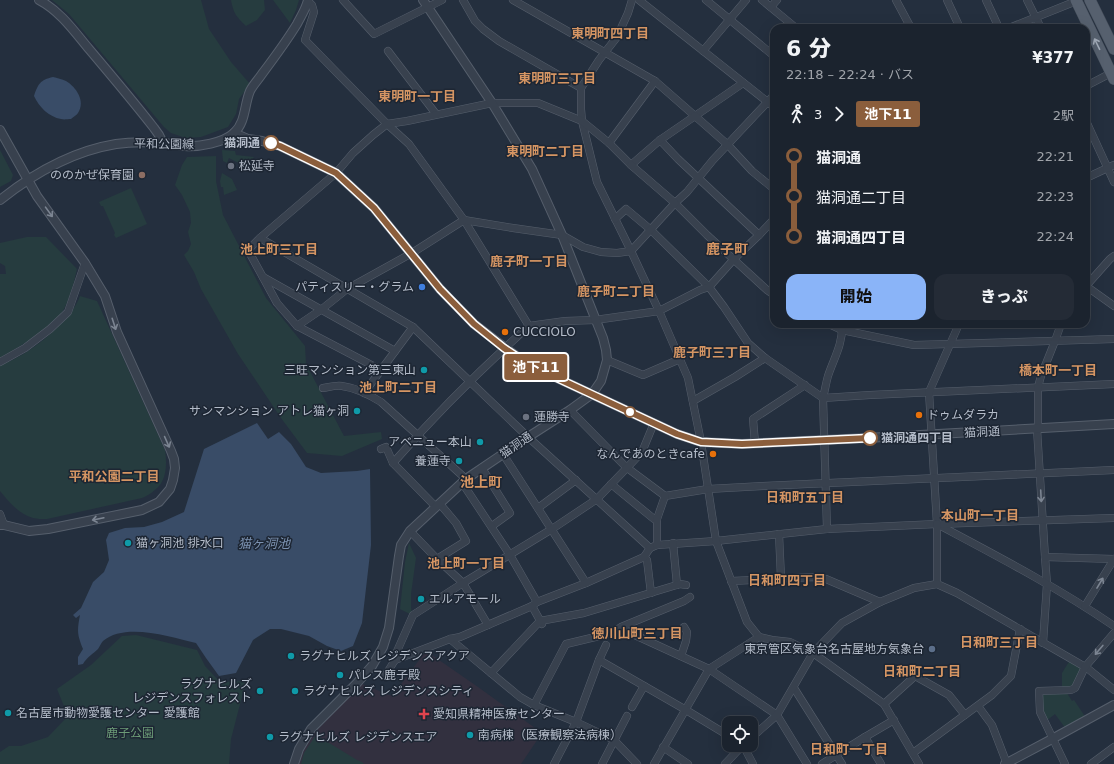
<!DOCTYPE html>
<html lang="ja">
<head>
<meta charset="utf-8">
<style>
	:root { --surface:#1b232e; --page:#242b36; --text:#f1f3f6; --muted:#a0a4aa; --line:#39404a; --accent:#8ab4f8 }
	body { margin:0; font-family:"DejaVu Sans","Noto Sans JP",sans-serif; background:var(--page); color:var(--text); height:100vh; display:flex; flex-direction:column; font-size:15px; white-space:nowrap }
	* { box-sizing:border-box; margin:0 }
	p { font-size:13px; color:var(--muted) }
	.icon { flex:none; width:22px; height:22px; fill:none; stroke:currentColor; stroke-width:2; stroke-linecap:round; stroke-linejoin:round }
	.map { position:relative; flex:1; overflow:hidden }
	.panel { position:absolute; left:770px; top:24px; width:320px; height:304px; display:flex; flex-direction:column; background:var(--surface); border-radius:12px; box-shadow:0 4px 16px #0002,0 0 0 1px var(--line) }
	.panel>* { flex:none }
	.badge { padding:0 8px; border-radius:3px; font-size:14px; line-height:26px }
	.buttons { position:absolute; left:722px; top:716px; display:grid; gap:8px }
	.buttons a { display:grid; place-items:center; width:36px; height:36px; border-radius:8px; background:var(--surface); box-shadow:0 4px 16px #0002,0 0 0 1px var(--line); font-size:20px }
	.map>.badge { position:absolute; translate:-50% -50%; box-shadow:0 0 0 2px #fff }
	.legs { display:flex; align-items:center; gap:6px; height:44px; padding:0 16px; font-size:13px }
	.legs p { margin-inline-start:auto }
	.overview { display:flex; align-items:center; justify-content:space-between; height:68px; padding:0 16px }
	h1 { font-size:22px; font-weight:800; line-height:30px }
	.primary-button { display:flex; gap:8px; margin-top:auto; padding:8px 16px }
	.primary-button a { flex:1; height:46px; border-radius:12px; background:var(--accent); color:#111; font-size:16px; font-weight:800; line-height:46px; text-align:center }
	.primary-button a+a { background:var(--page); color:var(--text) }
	ul { padding:0 16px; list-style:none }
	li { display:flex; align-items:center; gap:14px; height:40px; font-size:15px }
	li i { display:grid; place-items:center; width:6px; height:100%; margin:0 5px; background:currentColor }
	li i::after { content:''; width:10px; height:10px; margin:-5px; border:3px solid; border-radius:50%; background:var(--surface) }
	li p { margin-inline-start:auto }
	li:first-child i { background:linear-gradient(#0000 50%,currentColor 0) }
	li:last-child i { background:linear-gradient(currentColor 50%,#0000 0) }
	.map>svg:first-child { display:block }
</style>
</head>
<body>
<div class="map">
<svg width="1114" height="764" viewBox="0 0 1114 764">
	<rect width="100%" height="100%" fill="#242f3e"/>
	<!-- medical -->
	<polygon fill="#32303f" points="426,651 478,687 542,733 521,764 298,764 302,753 314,733 362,684 392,696"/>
	<!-- green -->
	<g fill="#263c3f">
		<polygon points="52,0 201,0 209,29 231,62 250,84 239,99 236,114 228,127 201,137 186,138 171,133 164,127 69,14"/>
		<path d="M231,0H264L265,10L257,20L246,26C236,17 233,12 231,0Z"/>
		<polygon points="273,0 299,0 296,10 290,23"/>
		<polygon points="0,150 13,175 11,181 0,187"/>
		<polygon points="222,150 235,151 236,155 254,157 248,168 229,158 227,163 223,161"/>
		<polygon points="216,156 216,181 223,215 266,298 305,346 306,364 344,436 381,432 382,439 342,456 307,453 281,418 238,354 201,289 194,272 184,255 188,251 191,244 188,232 191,223 190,212 182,195 175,185 182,165 187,157"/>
		<polygon points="222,173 232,179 237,190 224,195 223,187 221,187 220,181"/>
		<polygon points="131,188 147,224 116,238 114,235 115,233 103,206 101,206 99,202"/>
		<path d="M27,237H46L77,269C74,282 71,295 65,307C57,325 18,348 0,358V274H6L5,266L0,263V243Z"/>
		<path d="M80,296L97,301L165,450C167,463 167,480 156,489C152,493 147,496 142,498L47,519C42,519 37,519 33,518C19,514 9,502 0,491V365C25,358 71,322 80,296Z"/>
		<polygon points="409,543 416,558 411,594 411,607 412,615 400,609 405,562"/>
		<polygon points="136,635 197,650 205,666 220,682 246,681 231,739 229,764 0,764 0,752 9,746 21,746 48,737 68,716 57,689 91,665 122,636"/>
		<polygon points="1070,660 1081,667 1082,670 1074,687 1062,689 1062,673"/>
		<polygon points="1041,693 1067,693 1072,701 1074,700 1086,718 1066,729 1055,714 1046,721 1042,710"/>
		<polygon points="316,735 357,760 362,762 364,764 301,764 304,753"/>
	</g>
	<!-- water -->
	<g fill="#394c67">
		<path d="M53,77C57,78 62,79 66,81C76,87 86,101 78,113C77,115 73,117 71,119C68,119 64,120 61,119C49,117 39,107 34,96C38,84 40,80 53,77Z"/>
		<path d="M257,423L268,439L279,432L291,444L306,467L321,473L357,471L370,469L371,545L362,623L353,646L341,651L327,646L309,636L281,629H270L253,640L236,673L219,676L206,658L196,643C171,637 125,622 103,641C101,643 100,646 98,649C93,654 87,657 83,664L78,665V657L83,649C77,634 77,631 80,615L76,618L73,615L81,608L93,582L104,572L109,560L107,546L106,540L109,533L125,528L144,527L162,522L184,512L204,449Z"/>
	</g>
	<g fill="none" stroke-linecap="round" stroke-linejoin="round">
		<!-- minor casing -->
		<g stroke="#565f6c" stroke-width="8">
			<g id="minor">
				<polyline points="343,0 374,34 442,0"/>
				<polyline points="463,0 475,21 483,29 499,41 581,88 599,60 617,37 628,13 632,0"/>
				<polyline points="513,0 655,81 695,116 743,83"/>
				<polyline points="639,0 774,107"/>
				<polyline points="706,0 774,56"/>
				<polyline points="762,0 796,28"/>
				<polyline points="896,0 911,28"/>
				<polyline points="947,0 960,28"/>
				<polyline points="986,0 999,28"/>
				<polyline points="1027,0 1041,28"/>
				<polyline points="308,1 312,5 314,12 305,40 387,124 409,144 464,220 529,326 565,321 595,320 659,311 631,251 597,182 582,121 581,109 581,88"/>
				<polyline points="771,7 777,0"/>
				<polyline points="1009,28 1079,0"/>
				<polyline points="388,51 436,114"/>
				<polyline points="703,51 746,0"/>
				<polyline points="1086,86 1111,73"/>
				<polyline points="774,95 713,160 687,192 675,203 707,235 767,290 774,295"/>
				<polyline points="1086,121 1114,182"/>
				<polyline points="660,140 678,159 759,235"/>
				<polyline points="609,143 655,81"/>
				<polyline points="1086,178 1114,165"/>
				<polyline points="774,189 752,171 728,145 695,116 660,140 631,165 609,143 582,121 538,103 492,103 407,121 387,124 373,135 353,153 336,173 260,238 413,327 528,437 650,548 657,545 716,541 827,529"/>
				<polyline points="615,219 626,209 651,230 709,287 724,307 748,343 765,358 823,398 870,395 1114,384"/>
				<polyline points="774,219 759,235 734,259 709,287 700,290 659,311 688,378 701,442 716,541 747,622 759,637 772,640 790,642 813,653 884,704 919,764"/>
				<polyline points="260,238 248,250 277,303 297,326 381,370"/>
				<polyline points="263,277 395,351"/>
				<polyline points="1086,286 1110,259 1114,256"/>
				<polyline points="1086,286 1114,306"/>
				<polyline points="829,324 842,330 914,345 1114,339"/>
				<path d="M842,324C843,344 834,358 828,376C826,383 825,390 823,398L827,529L937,524L929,392L959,324"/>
				<polyline points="297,326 322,309 347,289 412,253 464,220 513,228 562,235 583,247 601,252 617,253 631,251 675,203 631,165"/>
				<polyline points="607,360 643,375 680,359"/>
				<polyline points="0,362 25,348 50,329 68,312 85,263"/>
				<path d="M323,388C329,387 336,385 342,386C356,388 370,395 381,402L466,479"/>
				<polyline points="364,393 413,327"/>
				<polyline points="693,401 735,377 765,358"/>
				<polyline points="570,410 626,467 665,496 708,489 763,486 1114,470"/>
				<polyline points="1037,429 1045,557 1047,584 1043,643"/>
				<polyline points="1038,429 1038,387 1041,376 1055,341 1061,324"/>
				<polyline points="755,443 753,419 805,385"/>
				<polyline points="381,449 386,447 393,463 436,507"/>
				<polyline points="503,454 586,583"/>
				<path d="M393,463C435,415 481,369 529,326"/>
				<polyline points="482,468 510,513 492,526"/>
				<polyline points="463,484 510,555 537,602"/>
				<polyline points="611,484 654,519 657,519"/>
				<polyline points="440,504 456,523 466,541 437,559 463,583 552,529 597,499 642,452 654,423"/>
				<polyline points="538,508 576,480"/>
				<polyline points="0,514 4,525"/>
				<path d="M937,524C997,556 1057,587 1114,626"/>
				<polyline points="937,524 1114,518"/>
				<polyline points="937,524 937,584"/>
				<polyline points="410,531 437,559"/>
				<polyline points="779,534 781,578"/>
				<polyline points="673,543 677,585"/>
				<polyline points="657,545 657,519 665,496"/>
				<polyline points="644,557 647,560 651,593"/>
				<polyline points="1045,557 1114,559"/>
				<polyline points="731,581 813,577 826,579 880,602"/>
				<polyline points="532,606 542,624"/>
				<polyline points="1085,606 1114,559"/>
				<polyline points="626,631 709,669 654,764"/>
				<polyline points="759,637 709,669 777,715 807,764"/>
				<polyline points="450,639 520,697 534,705 576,722 554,764"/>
				<polyline points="681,656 686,641 687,632 684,627"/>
				<polyline points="395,660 450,639 460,637 532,606 537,602 586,583 644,557 650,548"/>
				<polyline points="599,660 606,645"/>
				<polyline points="491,673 540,621 584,613 680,584 686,585"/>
				<polyline points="385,676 395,660 394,658 413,615 463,583 488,625"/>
				<polyline points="794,688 842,764"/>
				<polyline points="884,704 915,676 949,695 965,715"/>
				<polyline points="534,705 566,644 612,633 621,627 684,601 690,597"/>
				<polyline points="978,706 992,725 1007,764"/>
				<polyline points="632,707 644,686"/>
				<polyline points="865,737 881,764"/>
				<polyline points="751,738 777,715 813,653 842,623 880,602 914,588 937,584 957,593 1087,668 1114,690"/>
				<polyline points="743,745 753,764"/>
				<polyline points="663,747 688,764"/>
				<polyline points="913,753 992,695 1011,676 1020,629"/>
				<polyline points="602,764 627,716"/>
				<polyline points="637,764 614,740 576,722 599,660 686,710 729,736"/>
				<polyline points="725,764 743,745"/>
				<polyline points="822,764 865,737 894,720"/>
				<polyline points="1065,764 1040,712 1039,691 1071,690 1075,688 1085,667 1114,633"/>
				<polyline points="1091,764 1114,747"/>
			</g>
		</g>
		<!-- tertiary casing -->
		<g stroke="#565f6c" stroke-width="10">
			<g id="tertiary">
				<path d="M39,0C60,11 74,31 89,49C111,75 133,101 154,128L159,135L163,143"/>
				<polyline points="0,130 37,196 85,263 105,296 117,332 171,451 174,459 175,468 173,480 170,489 159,502 142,510 48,529 29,531 4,525 0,525"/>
				<polyline points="234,133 248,139 262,141 280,146 336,173 374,208 440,289 474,324 504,347 522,360 542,371 677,434 701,442 742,444 867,438 1114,424"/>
				<path d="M0,200C34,173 73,151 116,144C130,142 146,142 161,143C169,143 177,145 185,146C199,147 223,143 234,133C246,122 244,105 250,91C253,85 258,80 262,74C274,58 286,42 297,24C301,16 306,9 308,0"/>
				<polyline points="294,764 299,749 311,729 357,683 372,666 383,647 389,628 399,556 401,545 410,531 466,479 528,437 570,410 592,394 601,381 607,360 606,350 603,338 562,235 532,169 492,103 423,0"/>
				<polyline points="1005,764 1052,739 1114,705"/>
			</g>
		</g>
		<!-- primary casing -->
		<g stroke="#414a57" stroke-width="12">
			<g id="primary">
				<polyline points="1076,0 1114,79"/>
				<polyline points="1090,0 1114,49"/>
			</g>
		</g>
		<!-- minor -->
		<use href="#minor" stroke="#38414e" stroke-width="7"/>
		<!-- tertiary -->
		<use href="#tertiary" stroke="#38414e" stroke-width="8"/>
		<!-- primary -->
		<use href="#primary" stroke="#56606e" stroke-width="11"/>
	</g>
	<!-- one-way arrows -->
	<defs><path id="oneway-shaft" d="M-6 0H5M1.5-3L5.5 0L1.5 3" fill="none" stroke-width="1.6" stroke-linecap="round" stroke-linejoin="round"/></defs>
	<use stroke="#a1aab7" href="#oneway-shaft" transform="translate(1097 44) rotate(-116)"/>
	<g stroke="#7c8592">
		<use href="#oneway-shaft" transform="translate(49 212) rotate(54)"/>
		<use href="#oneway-shaft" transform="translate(114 324) rotate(72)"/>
		<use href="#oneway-shaft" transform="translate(167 442) rotate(66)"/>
		<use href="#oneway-shaft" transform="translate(1041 496) rotate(87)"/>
		<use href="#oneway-shaft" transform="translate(98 519) rotate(168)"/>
		<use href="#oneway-shaft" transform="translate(1100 583) rotate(-59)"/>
		<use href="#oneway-shaft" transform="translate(1099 650) rotate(130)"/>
	</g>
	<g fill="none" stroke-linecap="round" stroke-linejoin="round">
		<!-- line-1 casing -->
		<g stroke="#fff" stroke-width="9">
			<polyline id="line-1" points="271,143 280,146 336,173 374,208 440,289 474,324 504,348 522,360 542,371 677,434 701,442 742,444 870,438"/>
		</g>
		<!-- line-1 -->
		<use href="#line-1" stroke="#8b5e3c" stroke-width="6"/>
	</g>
	<!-- markers -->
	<g fill="#fff" stroke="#8b5e3c" stroke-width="2">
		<circle cx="271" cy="143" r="7"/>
		<circle cx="630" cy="412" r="5"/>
		<circle cx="870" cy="438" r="7"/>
	</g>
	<g fill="#6b7280" stroke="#1d2633" stroke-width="1.5">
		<circle cx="231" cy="166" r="4"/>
		<circle cx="526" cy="417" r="4"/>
	</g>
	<circle fill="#8d6e63" stroke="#1d2633" stroke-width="1.5" cx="142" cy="175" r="4"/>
	<circle fill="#3f7fe0" stroke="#1d2633" stroke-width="1.5" cx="422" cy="287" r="4"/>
	<g fill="#e8710a" stroke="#1d2633" stroke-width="1.5">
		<circle cx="505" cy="332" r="4"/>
		<circle cx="919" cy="415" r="4"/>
		<circle cx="713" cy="454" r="4"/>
	</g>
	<g fill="#0f9aa8" stroke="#1d2633" stroke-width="1.5">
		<circle cx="424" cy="370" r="4"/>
		<circle cx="357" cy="411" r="4"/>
		<circle cx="480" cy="442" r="4"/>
		<circle cx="459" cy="461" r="4"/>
		<circle cx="128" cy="543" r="4"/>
		<circle cx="421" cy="599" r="4"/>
		<circle cx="291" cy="656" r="4"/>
		<circle cx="340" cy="675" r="4"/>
		<circle cx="260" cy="691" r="4"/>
		<circle cx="295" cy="691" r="4"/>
		<circle cx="8" cy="713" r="4"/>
		<circle cx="470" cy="735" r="4"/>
		<circle cx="270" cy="737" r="4"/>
	</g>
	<circle fill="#5c6f8a" stroke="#1d2633" stroke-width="1.5" cx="932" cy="649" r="4"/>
	<path fill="#e0444e" stroke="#1d2633" stroke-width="1.5" d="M422 708h4v4h4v4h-4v4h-4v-4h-4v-4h4z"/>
	<g text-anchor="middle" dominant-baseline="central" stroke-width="3" stroke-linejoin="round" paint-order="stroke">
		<!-- stop labels -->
		<g font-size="12" font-weight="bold" fill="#b4bcc9" stroke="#1d2633" text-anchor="end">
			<text x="260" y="143">猫洞通</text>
			<text x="881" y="438" text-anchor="start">猫洞通四丁目</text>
		</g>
		<!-- street labels -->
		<g font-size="12" fill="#b4bcc9" stroke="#1d2633">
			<text transform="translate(164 144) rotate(1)">平和公園線</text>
			<text transform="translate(982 432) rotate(-3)">猫洞通</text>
			<text transform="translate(516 445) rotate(-34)">猫洞通</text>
		</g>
		<!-- poi labels -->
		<g font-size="12" fill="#b4bcc9" stroke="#1d2633" text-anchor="start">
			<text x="239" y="166">松延寺</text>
			<text x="134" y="175" text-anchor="end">ののかぜ保育園</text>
			<text x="414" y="287" text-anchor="end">パティスリー・グラム</text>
			<text x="513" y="332">CUCCIOLO</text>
			<text x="416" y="370" text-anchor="end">三旺マンション第三東山</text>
			<text x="349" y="411" text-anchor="end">サンマンション アトレ猫ヶ洞</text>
			<text x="927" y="415">ドゥムダラカ</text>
			<text x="534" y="417">蓮勝寺</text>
			<text x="472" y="442" text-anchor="end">アベニュー本山</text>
			<text x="705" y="454" text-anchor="end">なんであのときcafe</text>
			<text x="451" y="461" text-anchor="end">養蓮寺</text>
			<text x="136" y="543">猫ヶ洞池 排水口</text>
			<text x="429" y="599">エルアモール</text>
			<text x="924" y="649" text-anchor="end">東京管区気象台名古屋地方気象台</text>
			<text x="299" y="656">ラグナヒルズ レジデンスアクア</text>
			<text x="348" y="675">パレス鹿子殿</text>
			<text x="252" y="684" text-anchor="end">ラグナヒルズ<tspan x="252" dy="14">レジデンスフォレスト</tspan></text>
			<text x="303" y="691">ラグナヒルズ レジデンスシティ</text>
			<text x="16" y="713">名古屋市動物愛護センター 愛護館</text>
			<text x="433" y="714">愛知県精神医療センター</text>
			<text x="478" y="735">南病棟（医療観察法病棟）</text>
			<text x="278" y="737">ラグナヒルズ レジデンスエア</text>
		</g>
		<!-- park labels -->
		<g font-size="12" fill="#6b9a76" stroke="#1d2633">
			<text x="130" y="733">鹿子公園</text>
		</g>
		<!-- neighbourhood labels -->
		<g font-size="13" font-weight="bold" fill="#d59563" stroke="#1d2633">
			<text x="610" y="33">東明町四丁目</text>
			<text x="557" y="78">東明町三丁目</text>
			<text x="417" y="96">東明町一丁目</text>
			<text x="545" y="151">東明町二丁目</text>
			<text x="279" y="249">池上町三丁目</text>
			<text x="529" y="261">鹿子町一丁目</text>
			<text x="616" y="291">鹿子町二丁目</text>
			<text x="712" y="352">鹿子町三丁目</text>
			<text x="1058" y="370">橋本町一丁目</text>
			<text x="398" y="387">池上町二丁目</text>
			<text x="114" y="476">平和公園二丁目</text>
			<text x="805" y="497">日和町五丁目</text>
			<text x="980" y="515">本山町一丁目</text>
			<text x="466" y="563">池上町一丁目</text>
			<text x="787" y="580">日和町四丁目</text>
			<text x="637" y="633">徳川山町三丁目</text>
			<text x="999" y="642">日和町三丁目</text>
			<text x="922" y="671">日和町二丁目</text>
			<text x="849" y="749">日和町一丁目</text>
		</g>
		<!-- water labels -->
		<g font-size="13" font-style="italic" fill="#7c92b1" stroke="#1d2633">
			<text x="264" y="543">猫ヶ洞池</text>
		</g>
		<!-- quarter labels -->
		<g font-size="14" font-weight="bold" fill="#d59563" stroke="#1d2633">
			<text x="727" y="249">鹿子町</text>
			<text x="481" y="482">池上町</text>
		</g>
	</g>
</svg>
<div class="buttons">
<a><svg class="icon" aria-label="locate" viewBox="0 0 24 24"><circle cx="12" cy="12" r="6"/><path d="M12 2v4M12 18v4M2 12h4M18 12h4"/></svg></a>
</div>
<b class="badge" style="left:536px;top:367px;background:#8b5e3c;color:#fff">池下11</b>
<section class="panel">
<div class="overview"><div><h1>6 分</h1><p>22:18 – 22:24 · バス</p></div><b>¥377</b></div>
<div class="legs"><svg class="icon" aria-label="walk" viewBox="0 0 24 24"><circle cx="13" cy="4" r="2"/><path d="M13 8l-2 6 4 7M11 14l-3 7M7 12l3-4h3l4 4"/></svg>3<svg class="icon" aria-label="forward" viewBox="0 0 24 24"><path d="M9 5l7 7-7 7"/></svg><b class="badge" style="background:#8b5e3c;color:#fff">池下11</b><p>2駅</p></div>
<ul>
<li><i style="color:#8b5e3c"></i><b>猫洞通</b><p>22:21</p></li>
<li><i style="color:#8b5e3c"></i><span>猫洞通二丁目</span><p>22:23</p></li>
<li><i style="color:#8b5e3c"></i><b>猫洞通四丁目</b><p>22:24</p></li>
</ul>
<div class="primary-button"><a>開始</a><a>きっぷ</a></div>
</section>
</div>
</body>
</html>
